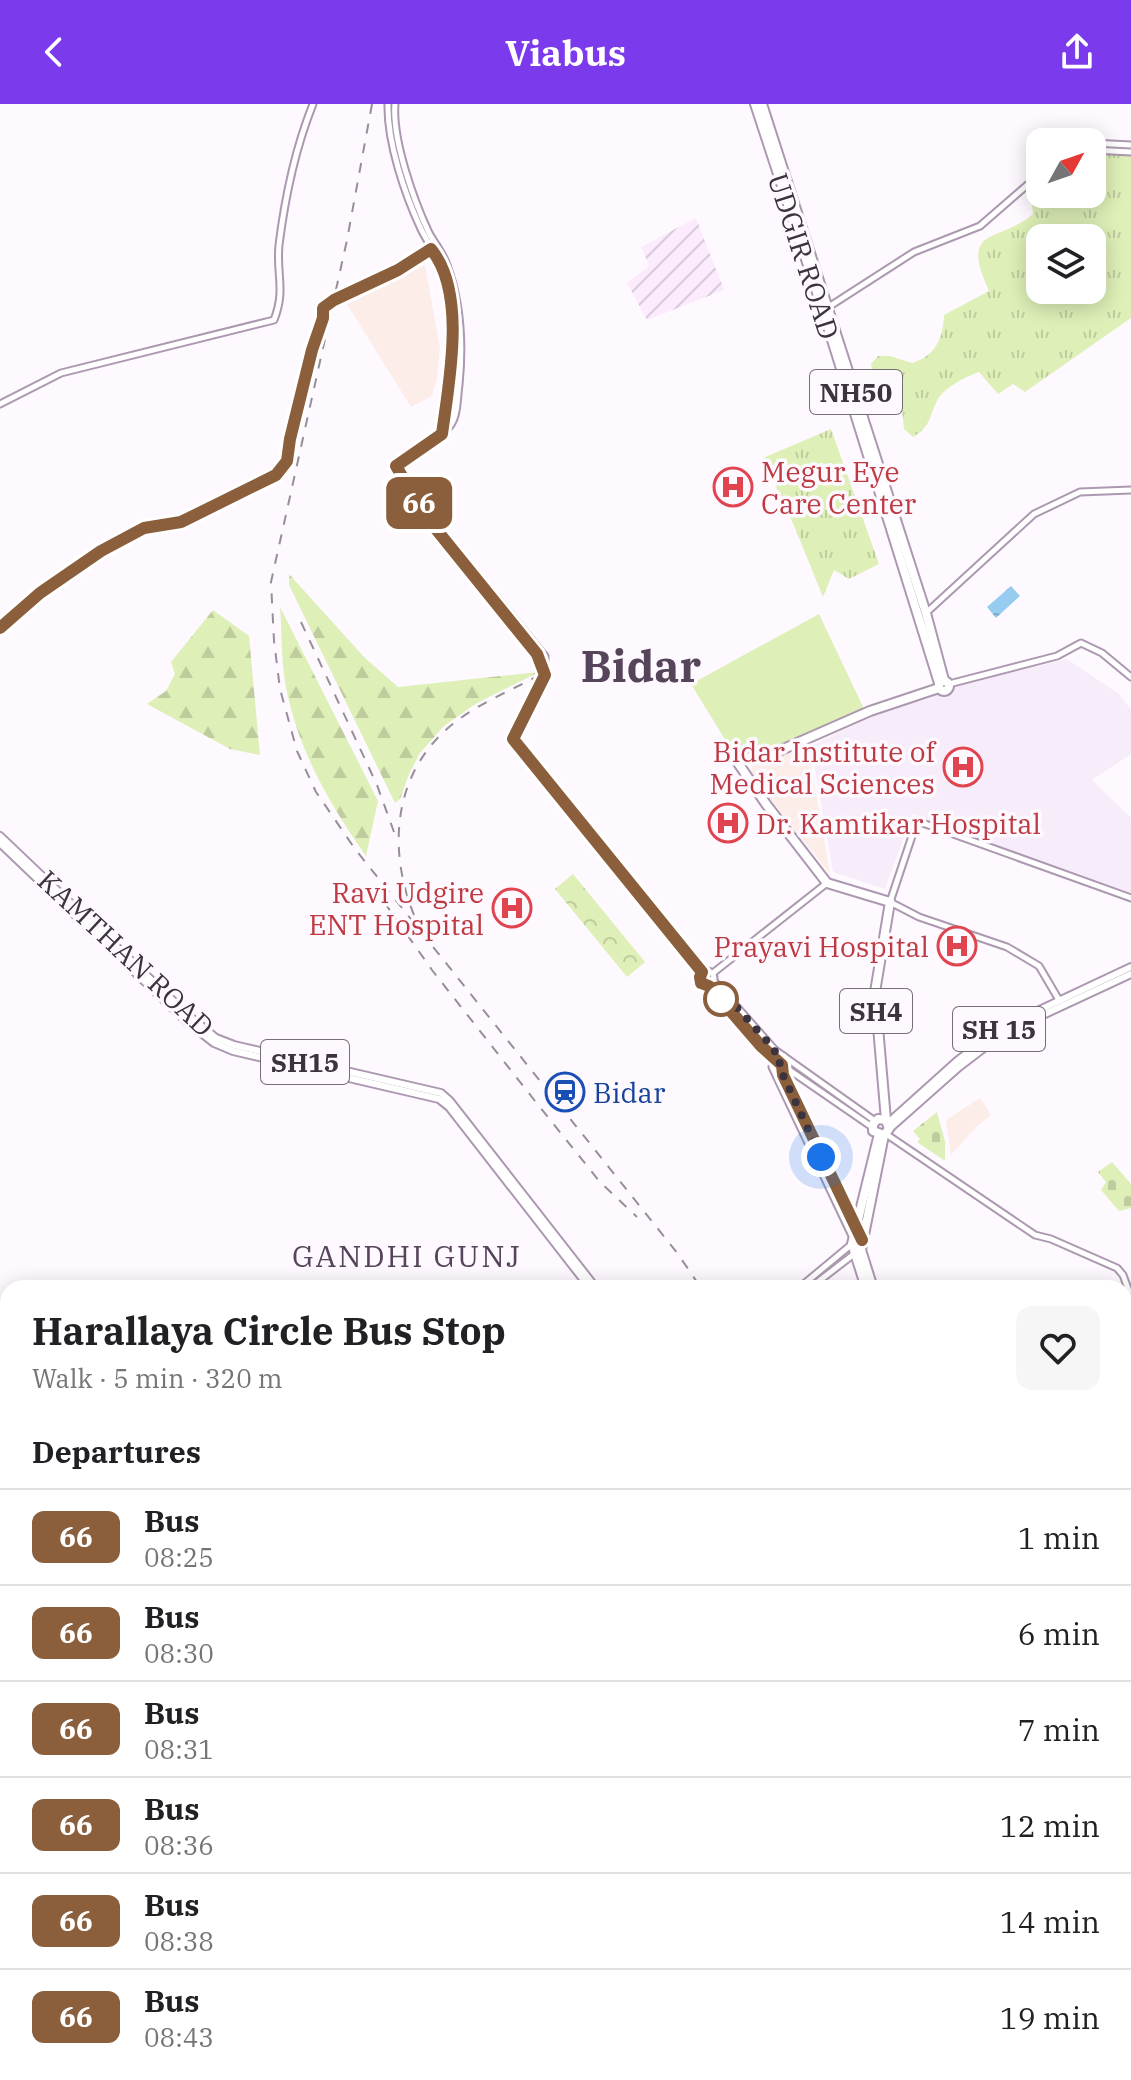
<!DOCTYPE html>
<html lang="en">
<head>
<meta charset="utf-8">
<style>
	:root { --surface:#fff; --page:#f6f6f6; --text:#202124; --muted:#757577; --line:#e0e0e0; --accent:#7c3aed }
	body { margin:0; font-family:"IBM Plex Serif",serif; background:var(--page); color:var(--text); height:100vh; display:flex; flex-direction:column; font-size:30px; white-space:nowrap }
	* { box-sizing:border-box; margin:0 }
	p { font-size:26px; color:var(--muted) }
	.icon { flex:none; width:44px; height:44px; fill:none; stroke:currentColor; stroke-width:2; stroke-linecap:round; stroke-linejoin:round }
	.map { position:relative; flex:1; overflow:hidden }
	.sheet { position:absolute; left:0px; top:1176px; width:1132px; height:800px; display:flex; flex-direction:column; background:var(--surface); border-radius:24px 24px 0 0; box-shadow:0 4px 20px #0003 }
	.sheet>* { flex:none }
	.badge { padding:0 16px; border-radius:12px; font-size:28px; line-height:52px }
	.needle { width:52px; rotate:50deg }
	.fabs { position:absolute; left:1026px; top:24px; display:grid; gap:16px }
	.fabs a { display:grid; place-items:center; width:80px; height:80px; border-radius:16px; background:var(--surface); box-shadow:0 4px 20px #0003; font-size:40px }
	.you { position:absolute; width:40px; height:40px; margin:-20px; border:6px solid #fff; border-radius:50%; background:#1a73e8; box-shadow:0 0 0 12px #1a73e833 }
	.map>.badge { position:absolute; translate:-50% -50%; box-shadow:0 0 0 4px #fff }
	h2 { padding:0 32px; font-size:30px; line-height:72px }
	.round { display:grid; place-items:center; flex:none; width:84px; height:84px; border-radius:16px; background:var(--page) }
	.head { display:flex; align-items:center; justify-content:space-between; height:136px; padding:0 32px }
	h1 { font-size:38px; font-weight:700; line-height:60px }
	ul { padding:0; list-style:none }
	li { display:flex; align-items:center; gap:24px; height:96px; padding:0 32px; border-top:2px solid var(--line) }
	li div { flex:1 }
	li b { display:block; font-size:30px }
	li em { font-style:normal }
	li .badge { min-width:88px; font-weight:700; text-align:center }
	header { display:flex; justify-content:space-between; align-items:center; height:104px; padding:0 32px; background:var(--accent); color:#fff; font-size:36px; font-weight:700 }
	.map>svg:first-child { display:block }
</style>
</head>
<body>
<header><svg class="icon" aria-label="back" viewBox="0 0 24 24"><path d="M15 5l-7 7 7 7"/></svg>Viabus<svg class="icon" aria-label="share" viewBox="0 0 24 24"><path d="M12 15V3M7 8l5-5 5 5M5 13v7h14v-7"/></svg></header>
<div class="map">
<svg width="1131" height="1976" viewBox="0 0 1131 1976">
	<defs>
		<pattern id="industrial-furrows" width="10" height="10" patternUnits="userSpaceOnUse" patternTransform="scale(2)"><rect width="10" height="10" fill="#fbebfd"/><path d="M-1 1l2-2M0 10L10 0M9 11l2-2" fill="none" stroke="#d8cada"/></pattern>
		<pattern id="grass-tufts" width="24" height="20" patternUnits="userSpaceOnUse" patternTransform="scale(2)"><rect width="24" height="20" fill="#deefb7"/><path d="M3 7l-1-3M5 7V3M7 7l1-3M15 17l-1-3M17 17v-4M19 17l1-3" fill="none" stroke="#bfcd9e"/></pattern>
		<pattern id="forest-firs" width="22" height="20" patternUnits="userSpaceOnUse" patternTransform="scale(2)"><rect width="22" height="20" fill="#deefb7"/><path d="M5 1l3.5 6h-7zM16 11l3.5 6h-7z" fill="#bfcd9e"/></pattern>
		<pattern id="cemetery-stones" width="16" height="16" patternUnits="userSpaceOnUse" patternTransform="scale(2)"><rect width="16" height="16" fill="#deefb7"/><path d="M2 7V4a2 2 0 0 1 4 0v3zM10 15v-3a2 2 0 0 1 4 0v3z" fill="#bfcd9e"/></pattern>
		<pattern id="park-crowns" width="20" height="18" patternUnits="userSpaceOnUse" patternTransform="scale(2)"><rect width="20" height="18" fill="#deefb7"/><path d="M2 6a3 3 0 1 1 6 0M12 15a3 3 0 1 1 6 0" fill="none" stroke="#bfcd9e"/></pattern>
		<pattern id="water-ripples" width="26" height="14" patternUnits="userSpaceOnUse" patternTransform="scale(2)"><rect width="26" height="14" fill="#96ccf0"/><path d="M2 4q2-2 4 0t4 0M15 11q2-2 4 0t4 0" fill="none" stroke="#7ca6c4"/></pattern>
	</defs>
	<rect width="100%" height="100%" fill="#fef9ff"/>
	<!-- built -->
	<polygon fill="#f7ecf9" points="1067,555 1119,590 1131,606 1131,650 1092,676 1131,714 1131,790 912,710 885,785 833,768 811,642 886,605 928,595 960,581"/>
	<!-- industrial -->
	<polygon fill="url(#industrial-furrows)" points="696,114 724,186 647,216 627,179 649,162 641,143"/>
	<!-- education -->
	<g fill="#fdede8">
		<polygon points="425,161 440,244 437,274 432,292 411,303 347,200"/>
		<polygon points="808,641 830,770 751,670 752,659"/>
		<polygon points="980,994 991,1011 976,1023 951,1051 946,1016"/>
		<polygon points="1131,1412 1131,1486 1124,1490 1124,1416"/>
	</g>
	<!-- grass -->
	<g fill="url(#grass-tufts)" fill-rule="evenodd">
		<path d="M1092,48L1131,51V214L1025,288L1013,280L998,290L979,268C965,273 943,284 937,297C929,313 930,324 913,333L904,325L901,295L873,269L871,260L878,252H890L912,259C936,252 943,234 944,211L989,187C959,121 998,140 1033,110L1031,90L1040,79V90H1092ZM1040,134H1092V186H1040Z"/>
		<polygon points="831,325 879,460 849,475 834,466 823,493 795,424 763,354"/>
	</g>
	<!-- forest -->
	<g fill="url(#forest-firs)">
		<polygon points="289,470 365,554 398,583 539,568 477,599 444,622 420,649 409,670 400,695 395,699 289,481"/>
		<path d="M280,503L378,697L366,752C328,698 297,644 285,578C281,554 282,528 280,503Z"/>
		<polygon points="213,506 249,532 260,651 230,645 147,600 166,587 175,570 171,558"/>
	</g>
	<!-- cemetery -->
	<g fill="url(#cemetery-stones)">
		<polygon points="937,1008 945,1037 945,1057 917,1038 920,1035 913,1027"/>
		<polygon points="1112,1058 1131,1080 1131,1104 1119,1107 1101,1086 1106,1078 1098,1068"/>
	</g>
	<!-- park -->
	<polygon fill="url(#park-crowns)" points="573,770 645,858 627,873 555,785"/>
	<!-- garden -->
	<polygon fill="#deefb7" points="819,510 864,605 773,644 729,642 691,580"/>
	<!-- water -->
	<polygon fill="url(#water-ripples)" points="1011,482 1020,492 996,514 987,503"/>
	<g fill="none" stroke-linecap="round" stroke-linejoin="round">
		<!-- canal -->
		<polyline stroke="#96ccf0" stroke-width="4" points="1124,1213 1129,1211"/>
		<!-- secondary casing -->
		<g stroke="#ac98b0" stroke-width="9">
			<g id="secondary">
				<path d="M388,0C387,38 405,91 421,125C427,138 437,150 442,163C461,217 450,274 442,329"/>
				<path d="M395,0C392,36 414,97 429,129C435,140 443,149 447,161C461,199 463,241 459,281C457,294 458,312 450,322C439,336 410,351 396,362L424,405L545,552V571L513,635L702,868"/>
				<polyline points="1065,38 1077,38"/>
				<polyline points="1092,39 1131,41"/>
				<polyline points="1092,46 1131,48"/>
				<polyline points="827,204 914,148 980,122 1040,70"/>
				<path d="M0,300L61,269L274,216C286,185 276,171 279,141C285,93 295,45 313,0"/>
				<polyline points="425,409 537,550 543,567"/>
				<polyline points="926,509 1034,410 1080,388 1131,386"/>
				<polyline points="0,524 40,489 93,452 144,424 181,418 240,390 282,365 287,357 312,246 323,214 323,204 334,196 398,166 437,142"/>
				<polyline points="949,580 1057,552 1081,539 1102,549 1131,573"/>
				<circle cx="707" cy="874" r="7"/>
				<polyline points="713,869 827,779"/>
				<polyline points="714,877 775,946 875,1017"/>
				<polyline points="709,882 761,942 782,961 872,1023"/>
				<polyline points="1059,896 1039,862 1007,843 919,813 890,798 917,717 1131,794"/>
				<polyline points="775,946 772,963 853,1134"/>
				<polyline points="784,952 783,971 862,1136"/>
				<polyline points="886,1030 1035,1131 1051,1135 1117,1164 1123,1171 1131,1193"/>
				<polyline points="799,1184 852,1140"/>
				<polyline points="810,1184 854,1150"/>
				<polyline points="0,1319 8,1336"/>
				<polyline points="0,1329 8,1346"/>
				<polyline points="1124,1621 1131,1636"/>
				<polyline points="1124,1797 1131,1793"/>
				<polyline points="778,1976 798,1971 810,1976"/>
			</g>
		</g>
		<!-- primary casing -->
		<g stroke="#ac98b0" stroke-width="10">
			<g id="primary">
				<polyline points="0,732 188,911 216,934 234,941 441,989 450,997 596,1184"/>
				<polyline points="0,739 186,917 214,939 233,947 439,995 449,1003 590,1184"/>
				<polyline points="888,1019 957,957 999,925 1131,863"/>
				<polyline points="889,1025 959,963 1002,930 1131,870"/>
				<polyline points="0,1511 8,1504"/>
				<polyline points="0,1520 8,1513"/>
			</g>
		</g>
		<!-- highway casing -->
		<g stroke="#ac98b0" stroke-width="12">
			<g id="highway">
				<polyline points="755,0 823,207 939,579"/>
				<polyline points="762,0 926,509 944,576"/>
				<circle cx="944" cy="582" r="5"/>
				<polyline points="890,798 827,779 766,700 736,656 772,650 870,607 939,584"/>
				<polyline points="886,1016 875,888 890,798"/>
				<polyline points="866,1184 852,1140 878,1034"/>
				<polyline points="873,1184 861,1146 884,1031 889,1025 886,1016 878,1015 873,1020 873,1027 884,1031"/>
				<polyline points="907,1968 921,1976"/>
			</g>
		</g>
		<!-- secondary -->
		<use href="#secondary" stroke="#fff" stroke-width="5"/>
		<!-- primary -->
		<use href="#primary" stroke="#fff" stroke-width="6"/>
		<!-- highway -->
		<use href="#highway" stroke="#fff" stroke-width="8"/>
		<!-- rail -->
		<g stroke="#968f97" stroke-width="2" stroke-dasharray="10 10" stroke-linecap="butt">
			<polyline points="372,0 347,136 271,478 274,537 280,585 297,647 316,688 355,745 678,1150 701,1184"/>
			<polyline points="301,518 377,681 394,728"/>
			<polyline points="384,798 432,866 535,997 600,1078 637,1113"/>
			<path d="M414,811C386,742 394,663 458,616C481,599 509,587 534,574"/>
			<polyline points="823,1968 827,1976"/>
		</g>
	</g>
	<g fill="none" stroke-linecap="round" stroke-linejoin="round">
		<!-- line casing -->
		<g stroke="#fff" stroke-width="18">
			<path id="line" d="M0,524L40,489L101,447L144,424L181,418L276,371L287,357L290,335L312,246L323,214V204L334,196L398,166L431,145C467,189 449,278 442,330L396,362L427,414L537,550L545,571L513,635L702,868L700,873L701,879L709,882L761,942L782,961L783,971L862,1136"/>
		</g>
		<!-- line -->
		<use href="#line" stroke="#8b5e3c" stroke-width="12"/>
		<!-- walk -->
		<polyline stroke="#3b333d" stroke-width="8" stroke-dasharray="0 14.4" points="721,895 723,888 775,946 774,954 782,961 783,971 821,1053"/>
	</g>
	<!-- icons -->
	<defs>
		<g id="hospital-ring" transform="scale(2)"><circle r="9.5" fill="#fef9ff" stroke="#e0444e" stroke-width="1.5"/><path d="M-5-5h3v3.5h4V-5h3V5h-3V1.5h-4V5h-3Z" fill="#e0444e"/></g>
		<g id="station-ring" transform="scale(2)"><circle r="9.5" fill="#fef9ff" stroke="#1a4fb4" stroke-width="1.5"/><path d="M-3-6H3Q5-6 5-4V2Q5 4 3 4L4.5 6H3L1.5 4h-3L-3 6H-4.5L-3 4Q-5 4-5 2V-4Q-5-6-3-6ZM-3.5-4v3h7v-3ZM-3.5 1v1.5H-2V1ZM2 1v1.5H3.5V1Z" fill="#1a4fb4"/></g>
	</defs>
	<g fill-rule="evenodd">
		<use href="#hospital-ring" x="733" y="383"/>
		<use href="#hospital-ring" x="963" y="663"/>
		<use href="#hospital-ring" x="728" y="719"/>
		<use href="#hospital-ring" x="512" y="804"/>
		<use href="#hospital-ring" x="957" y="842"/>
		<use href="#station-ring" x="565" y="988"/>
	</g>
	<!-- markers -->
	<circle fill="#fff" stroke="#8b5e3c" stroke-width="4" cx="721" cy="895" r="16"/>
	<g text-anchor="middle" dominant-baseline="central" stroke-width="7" stroke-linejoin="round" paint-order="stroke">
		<!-- shield labels -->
		<g fill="#fef9ff" stroke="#766e77" stroke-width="2">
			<rect x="810" y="266" width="92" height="44" rx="6"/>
			<rect x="840" y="885" width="72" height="44" rx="6"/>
			<rect x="953" y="903" width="92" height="44" rx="6"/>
			<rect x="261" y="936" width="88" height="44" rx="6"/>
		</g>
		<g font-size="26" font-weight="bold" fill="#3b333d">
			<text x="856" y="288">NH50</text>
			<text x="876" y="907">SH4</text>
			<text x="999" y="925">SH 15</text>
			<text x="305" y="958">SH15</text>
		</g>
		<!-- street labels -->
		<g font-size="28" fill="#3b333d" stroke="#fef9ff">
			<text transform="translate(804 152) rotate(72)">UDGIR ROAD</text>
			<text transform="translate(126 849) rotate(43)">KAMTHAN ROAD</text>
		</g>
		<!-- health labels -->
		<g font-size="28" fill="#be3a42" stroke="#fef9ff" text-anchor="end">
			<text x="761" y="367" text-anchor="start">Megur Eye<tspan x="761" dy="32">Care Center</tspan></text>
			<text x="935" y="647">Bidar Institute of<tspan x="935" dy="32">Medical Sciences</tspan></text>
			<text x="756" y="719" text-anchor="start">Dr. Kamtikar Hospital</text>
			<text x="484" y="788">Ravi Udgire<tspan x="484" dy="32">ENT Hospital</tspan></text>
			<text x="929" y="842">Prayavi Hospital</text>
		</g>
		<!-- transit labels -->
		<g font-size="28" fill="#164399" stroke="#fef9ff" text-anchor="start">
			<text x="593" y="988">Bidar</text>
		</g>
		<!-- neighbourhood labels -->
		<g font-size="30" letter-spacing="2" fill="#56445a" stroke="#fef9ff">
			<text x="407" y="1151">GANDHI GUNJ</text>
		</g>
		<!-- town labels -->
		<g font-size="44" font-weight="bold" fill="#56445a" stroke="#fef9ff">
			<text x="641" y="561">Bidar</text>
		</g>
	</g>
</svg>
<div class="fabs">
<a><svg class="needle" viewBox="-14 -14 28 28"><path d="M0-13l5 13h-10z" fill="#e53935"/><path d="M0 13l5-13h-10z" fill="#757577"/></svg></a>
<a><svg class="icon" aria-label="layers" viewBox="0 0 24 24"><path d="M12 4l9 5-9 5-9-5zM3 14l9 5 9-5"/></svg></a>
</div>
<div class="you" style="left:821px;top:1053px"></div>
<b class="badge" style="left:419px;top:399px;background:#8b5e3c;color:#fff">66</b>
<section class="sheet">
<div class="head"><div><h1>Harallaya Circle Bus Stop</h1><p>Walk · 5 min · 320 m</p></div><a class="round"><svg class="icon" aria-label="heart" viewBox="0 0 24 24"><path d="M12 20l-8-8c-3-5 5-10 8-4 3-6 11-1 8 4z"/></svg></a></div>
<h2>Departures</h2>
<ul>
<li><span class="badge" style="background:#8b5e3c;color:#fff">66</span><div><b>Bus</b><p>08:25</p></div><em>1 min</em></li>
<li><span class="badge" style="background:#8b5e3c;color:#fff">66</span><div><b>Bus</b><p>08:30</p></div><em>6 min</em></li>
<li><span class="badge" style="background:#8b5e3c;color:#fff">66</span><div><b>Bus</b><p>08:31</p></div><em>7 min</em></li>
<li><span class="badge" style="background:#8b5e3c;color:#fff">66</span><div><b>Bus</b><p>08:36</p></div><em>12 min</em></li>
<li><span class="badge" style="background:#8b5e3c;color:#fff">66</span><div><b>Bus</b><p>08:38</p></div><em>14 min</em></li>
<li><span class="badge" style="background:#8b5e3c;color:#fff">66</span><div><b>Bus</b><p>08:43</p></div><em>19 min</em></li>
</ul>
</section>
</div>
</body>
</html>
